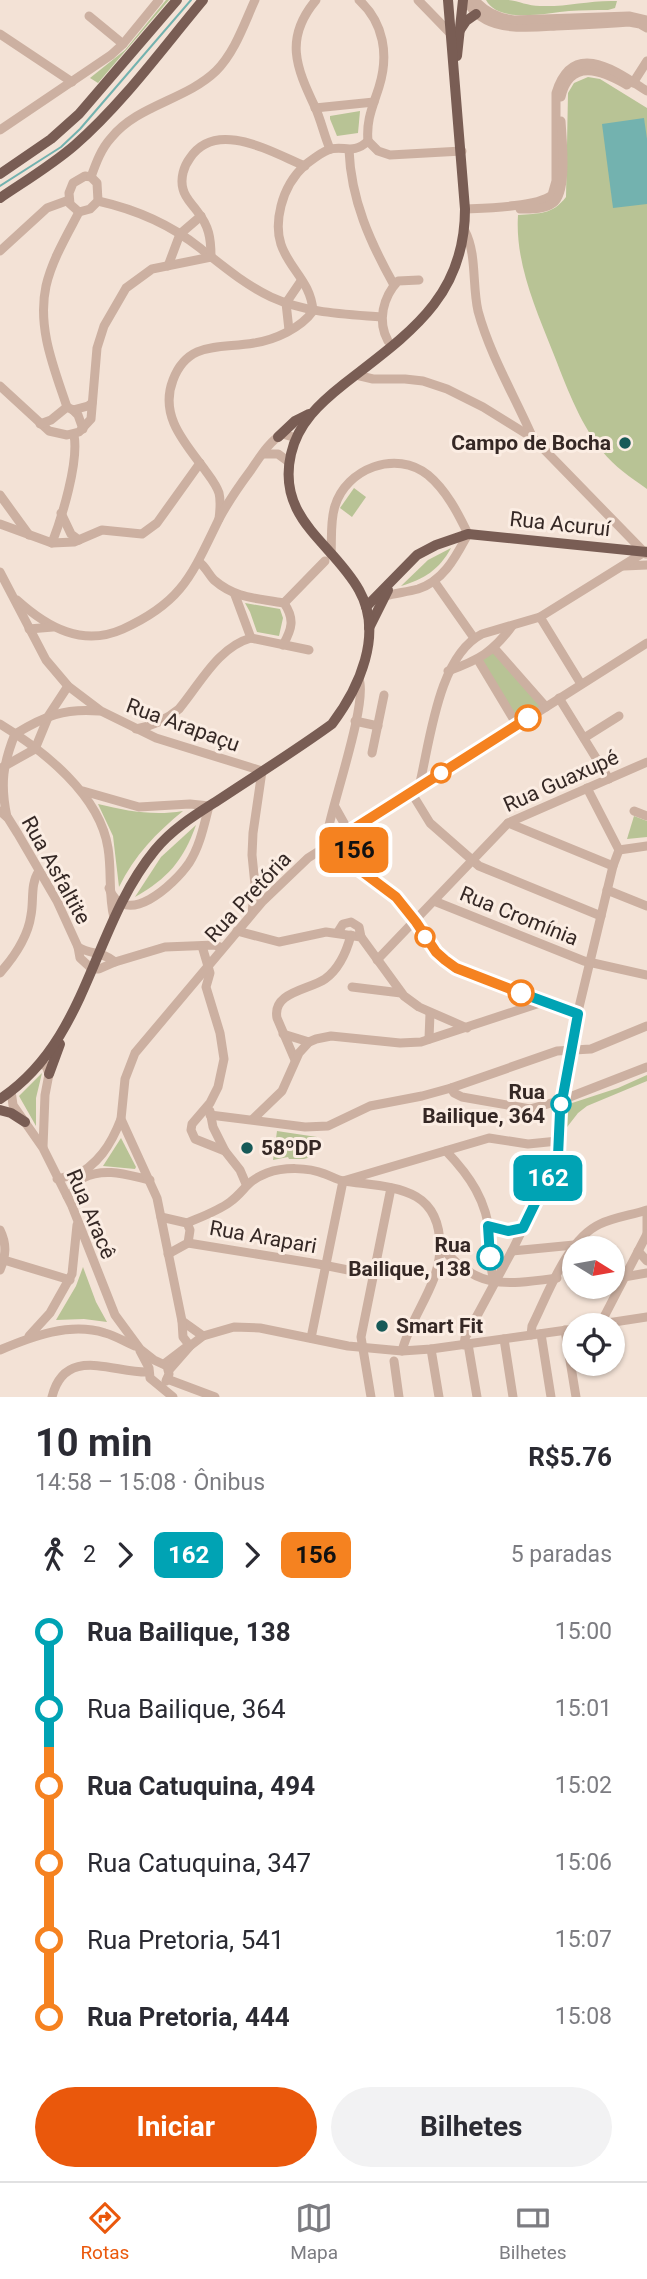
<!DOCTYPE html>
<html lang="pt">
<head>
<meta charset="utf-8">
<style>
	:root { --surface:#fff; --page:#f2f2f3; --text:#2b2b33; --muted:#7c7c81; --line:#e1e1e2; --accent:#ea580c }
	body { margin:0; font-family:Roboto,sans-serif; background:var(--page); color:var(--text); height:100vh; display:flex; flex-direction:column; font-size:26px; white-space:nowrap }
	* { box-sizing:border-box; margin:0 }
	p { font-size:23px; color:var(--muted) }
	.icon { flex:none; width:38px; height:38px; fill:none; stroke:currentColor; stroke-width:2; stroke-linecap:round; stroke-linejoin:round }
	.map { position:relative; height:1397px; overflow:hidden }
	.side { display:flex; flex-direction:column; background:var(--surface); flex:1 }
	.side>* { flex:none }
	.badge { padding:0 14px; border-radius:10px; font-size:24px; line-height:46px }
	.needle { width:46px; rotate:101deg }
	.fabs { position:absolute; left:562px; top:1236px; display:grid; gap:14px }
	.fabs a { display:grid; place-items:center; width:63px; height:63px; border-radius:50%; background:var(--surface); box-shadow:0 2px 5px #0004; font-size:35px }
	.map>.badge { position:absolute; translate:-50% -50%; box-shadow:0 0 0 4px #fff }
	.legs { display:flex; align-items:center; gap:10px; height:77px; padding:0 35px; font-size:23px }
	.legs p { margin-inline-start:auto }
	.overview { display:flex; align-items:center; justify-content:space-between; height:119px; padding:0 35px }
	h1 { font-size:38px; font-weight:700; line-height:52px }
	.button { display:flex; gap:14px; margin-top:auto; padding:14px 35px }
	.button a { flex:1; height:80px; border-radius:42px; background:var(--accent); color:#fff; font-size:28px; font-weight:700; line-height:80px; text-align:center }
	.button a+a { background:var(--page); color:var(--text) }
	ul { padding:0 35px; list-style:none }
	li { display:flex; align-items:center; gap:24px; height:77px; font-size:26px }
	li i { display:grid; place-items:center; width:10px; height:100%; margin:0 9px; background:currentColor }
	li i::after { content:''; width:18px; height:18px; margin:-9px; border:5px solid; border-radius:50%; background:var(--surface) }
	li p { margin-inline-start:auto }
	li:first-child i { background:linear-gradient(#0000 50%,currentColor 0) }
	li:last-child i { background:linear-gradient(currentColor 50%,#0000 0) }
	.tabs { display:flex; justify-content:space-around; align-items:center; height:98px; border-top:2px solid var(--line); background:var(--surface); font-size:19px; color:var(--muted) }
	.tabs a { display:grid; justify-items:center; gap:4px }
	.tabs .on { color:var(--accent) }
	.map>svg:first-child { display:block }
</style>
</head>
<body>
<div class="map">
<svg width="647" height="1397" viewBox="0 0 647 1397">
	<rect width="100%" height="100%" fill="#f3e2d6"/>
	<!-- green -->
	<g fill="#b8c395">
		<polygon points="166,0 169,0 98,83 90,78 125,50"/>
		<path d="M486,0C493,0 501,0 508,0C519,1 528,6 540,6C568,7 589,0 617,1L615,8L608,10C595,10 582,10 569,11C547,13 499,24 486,0Z"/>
		<path d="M588,77L600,79L647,108V489C630,477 615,467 602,451C578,420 566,385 552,350C535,307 515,262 518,215C540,213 552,215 566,197L568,93L574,83Z"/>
		<polygon points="360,111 358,133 337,136 330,119 330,116"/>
		<polygon points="354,488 366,497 352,517 340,508"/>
		<path d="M451,548C439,570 424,579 401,586L428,560Z"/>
		<polygon points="245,603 280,609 283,618 279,636 257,632 250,612"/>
		<polygon points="494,650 543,706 517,722 478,661"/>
		<path d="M98,804C127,811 153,816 183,811C157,832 134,856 119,887L113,836Z"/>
		<polygon points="634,816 647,821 647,837 627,839"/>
		<path d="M196,825C183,861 168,878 135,897L161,857Z"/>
		<polygon points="42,1073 36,1098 36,1126 19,1096"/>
		<polygon points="647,1075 647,1081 587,1106 578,1113 564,1131 569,1104 618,1088"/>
		<polygon points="277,1131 317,1137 314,1156 304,1159 289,1159 288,1157 273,1160"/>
		<polygon points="121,1138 136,1167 135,1169 103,1166"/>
		<polygon points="83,1267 96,1302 107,1322 84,1319 56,1320 76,1286"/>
	</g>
	<!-- water -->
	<polygon fill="#73b2af" points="644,118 647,139 647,204 613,208 602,124"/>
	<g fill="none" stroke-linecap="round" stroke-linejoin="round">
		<!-- stream -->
		<polyline stroke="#73b2af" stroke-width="2" points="0,186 61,147 80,129 191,0"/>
		<!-- minor -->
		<g stroke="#ccb0a1" stroke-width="9">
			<path d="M316,0C284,38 296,67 315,107C321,120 324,135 330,149"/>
			<path d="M359,0C384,23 389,55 379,87C373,106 366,120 368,141"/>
			<polyline points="418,0 450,33"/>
			<path d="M466,0C484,33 525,28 556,26C581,25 605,24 629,22L640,24L647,28"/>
			<path d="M475,0C485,12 499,18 514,20L629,16L647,20"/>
			<polyline points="89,16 123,44"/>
			<polyline points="0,34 72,82"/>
			<polyline points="633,83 647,61"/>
			<path d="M561,97C570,57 603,71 627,85"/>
			<polyline points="315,108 374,102"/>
			<polyline points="0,130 111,55 123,44 159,0"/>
			<polyline points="368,141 378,151 390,155 462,151"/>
			<path d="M349,150C351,200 370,242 394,285"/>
			<polygon points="85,176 91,177 97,183 98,201 90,209 79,212 70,204 69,193 73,183"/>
			<path d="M91,177C96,163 101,149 111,138C137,105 186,100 216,71C235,52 244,24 255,0"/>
			<path d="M98,201C134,209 171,225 200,248C223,266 244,284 271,297C306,313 344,314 381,317"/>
			<path d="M465,209C486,208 536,207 552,195L556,181V93C573,38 617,72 647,91"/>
			<path d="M520,209C530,209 544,210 553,203C568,193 562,139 561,121"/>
			<path d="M465,231C477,254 472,285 478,311C490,355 514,395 532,436"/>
			<polyline points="0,251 47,208 69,200"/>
			<polyline points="168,266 180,234 201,216"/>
			<polyline points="289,330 286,303 301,281"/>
			<path d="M388,341C377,321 383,297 398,281L419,280"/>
			<polyline points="356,375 373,379 405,379 423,381 447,389 483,407 533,438 646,554"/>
			<path d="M0,386L49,431L67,435L79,432L91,419L97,348L104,326L126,288L152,269L211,257C211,238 209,226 197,211C192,204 185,198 183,189C180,178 184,166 190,158C216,118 273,153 305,166"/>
			<path d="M67,407C54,368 37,328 46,286C52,260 67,235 79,212"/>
			<polyline points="73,410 78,415 83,429"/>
			<polyline points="40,424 51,420 67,407 73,410 88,406 92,403"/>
			<polyline points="263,454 278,454 289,462"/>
			<polyline points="0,495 29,535"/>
			<polyline points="61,513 71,534 79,540"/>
			<path d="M219,519C220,511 221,501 219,493C216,484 210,477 205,470C185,443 159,416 173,380C188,340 221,349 254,343C275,340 301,328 313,311C310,269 267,261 281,206C285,190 293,176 305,165C312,160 320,153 328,150C343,144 352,156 368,141"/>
			<polyline points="0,524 52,543 74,542 102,530 142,534 157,523 200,463"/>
			<path d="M52,543C62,517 79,462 74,435"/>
			<path d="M331,555C332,539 330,521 335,506C346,469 396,449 428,475C446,490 458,513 468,534C456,556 444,581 418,589C407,592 396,593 385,596"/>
			<path d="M199,562C206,567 208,574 214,580C236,599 257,598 284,603C295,619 292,629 283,645"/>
			<polyline points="624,566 647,565"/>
			<polyline points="0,572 46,660 68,686 101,711 156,738 262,771 253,833 252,855 255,885 252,913"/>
			<polyline points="434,581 474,638"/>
			<polyline points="235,595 251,638"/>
			<path d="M17,600C48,628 83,647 123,629C183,602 192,574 219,519C228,502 239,486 251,470C260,457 269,441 283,434L296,438"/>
			<polyline points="284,603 325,561"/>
			<polyline points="540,617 581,684"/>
			<polyline points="29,629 53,627"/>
			<polyline points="494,648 546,707"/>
			<polyline points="478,660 517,725"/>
			<path d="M448,671C479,660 493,652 512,626"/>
			<path d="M359,679C368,703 332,804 327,835L328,845L332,852L379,883L396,897L416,921L436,952L456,968L578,1014"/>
			<polyline points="559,698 609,779"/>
			<polyline points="355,721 378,726"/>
			<path d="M0,724C43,750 100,795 108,848C112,872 108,894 114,918"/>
			<path d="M136,729C152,726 166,720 179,709C200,684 218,647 251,638L309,650"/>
			<polyline points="584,738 619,716"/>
			<polyline points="372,753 384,695"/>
			<polyline points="1,768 35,749 49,715 68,686"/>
			<path d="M419,787C430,742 438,656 482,634L540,617L646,551"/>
			<path d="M83,791L139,807L190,804L209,806C204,825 200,846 189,863C174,885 125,930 109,888"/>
			<polyline points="411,792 430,823 479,866 601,916"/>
			<polyline points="335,807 354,841 356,867"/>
			<polyline points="0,811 8,818 18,834 57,901 78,947 80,958 92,969 99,969 115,962 165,947 215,945 222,948"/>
			<polyline points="634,811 647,816"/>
			<path d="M7,817C0,784 3,764 15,734C45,716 64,708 99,711"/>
			<polyline points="508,823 613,866"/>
			<polyline points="619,850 647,846"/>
			<polyline points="607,890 647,906"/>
			<polyline points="434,901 584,961 647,975"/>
			<polyline points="237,931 279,942 326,932 361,937 404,996 419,1007 467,1028"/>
			<polyline points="338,932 343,924 351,922 359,927 361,937"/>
			<polyline points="202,946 210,973 206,987 220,1033 224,1059 218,1087 210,1103 192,1124 191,1130 195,1139 225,1151 240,1170 246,1184"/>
			<path d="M78,947C91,955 102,951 115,962"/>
			<polyline points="377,960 508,823 647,762"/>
			<path d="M0,973C15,956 28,937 31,915C34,900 30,884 39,871"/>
			<polyline points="352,987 401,993"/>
			<polyline points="283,1034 309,1042"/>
			<polyline points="429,1039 430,1013"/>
			<path d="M295,1060L277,1018C272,992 309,990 325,979C339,969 347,950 351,935"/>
			<polyline points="40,1064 46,1066 49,1074 45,1095 43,1147"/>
			<polyline points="451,1088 454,1093 462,1097 530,1109 562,1100 647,1067"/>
			<polyline points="11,1091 13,1105 43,1148 72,1206 115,1315 140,1349 154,1360 167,1366 169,1374 166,1381"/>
			<polyline points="210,1111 213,1127 225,1151"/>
			<polyline points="210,1115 305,1127 328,1126 370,1106 422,1096 451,1088 557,1051 591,1049 647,1026"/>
			<polyline points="253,1119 282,1091 299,1053 309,1042 316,1039 331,1036 400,1043 421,1042 543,1002"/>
			<path d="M446,1151C470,1176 487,1201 490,1237C491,1252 489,1266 494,1281"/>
			<path d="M72,1178C98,1165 111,1145 121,1119"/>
			<path d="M83,1178C105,1167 127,1175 150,1180"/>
			<polyline points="57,1179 69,1176 75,1182 75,1190 67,1196"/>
			<polyline points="161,1217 187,1223 190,1230 188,1243 168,1254"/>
			<path d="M187,1223C201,1217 218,1211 230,1202C245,1191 246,1181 267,1173C284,1167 307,1167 325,1174C331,1176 337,1180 344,1181C391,1188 440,1185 440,1247C440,1285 411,1315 402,1351"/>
			<polyline points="488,1226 508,1231 523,1228"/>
			<path d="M0,1230C7,1244 6,1256 0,1270"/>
			<polyline points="647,1235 647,1214"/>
			<polyline points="188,1243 318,1264 373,1275"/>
			<path d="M440,1245C475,1290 505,1285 557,1278"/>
			<polyline points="512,1251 574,1245"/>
			<polyline points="638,1251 647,1261"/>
			<polyline points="4,1260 70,1280"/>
			<polyline points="624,1277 647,1273"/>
			<polyline points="182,1321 203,1336"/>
			<polyline points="601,1324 647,1317"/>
			<polyline points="603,1324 605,1315 647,1234"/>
			<polyline points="565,1330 576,1397"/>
			<polyline points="541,1334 551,1397"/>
			<path d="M531,1335L532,1326C548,1294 567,1239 600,1224C615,1217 632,1215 647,1210"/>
			<polyline points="29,1336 50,1313 72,1274 77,1225"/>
			<polyline points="311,1338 343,1181 489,1138 528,1144 558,1141"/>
			<polyline points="504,1339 513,1397"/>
			<polyline points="468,1344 477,1397"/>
			<polyline points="464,1345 465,1338 512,1251 558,1156 559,1124 565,1078 574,1028 613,866 619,850 587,788"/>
			<polyline points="190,1346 183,1337 182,1321 157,1198 121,1119 125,1079 135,1053 262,902 308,858 647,643"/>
			<polyline points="431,1349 439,1397"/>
			<path d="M0,1350C33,1336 70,1322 105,1333C116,1336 125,1342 135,1346"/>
			<polyline points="140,1351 149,1368 150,1378 173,1397"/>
			<polyline points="394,1361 399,1397"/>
			<polyline points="164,1364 185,1348"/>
			<polyline points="169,1370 190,1346 203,1336 234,1327 260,1328 348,1346 402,1351 431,1349 574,1329"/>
			<polyline points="167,1379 215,1397"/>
			<path d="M52,1397C65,1345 113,1373 148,1372"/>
			<polyline points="371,1397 361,1337 391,1188"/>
		</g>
		<!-- major -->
		<g stroke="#795d54" stroke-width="10">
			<polyline points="460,30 466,21 476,14"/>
			<polyline points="457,56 463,0"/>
			<polyline points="0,174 51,139 79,114 177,0"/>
			<path d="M0,198C25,181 52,165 75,145C123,103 162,49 203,0"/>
			<polyline points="278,437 295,421 309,414"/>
			<polyline points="366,607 417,555 436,545 468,534 647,552"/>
			<polyline points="369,628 388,590"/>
			<polyline points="49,1074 60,1044"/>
			<path d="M0,1099C89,1040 91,928 155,850C172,829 195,815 217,801C256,775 295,751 332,724C359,688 384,634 359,590C333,543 276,519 291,454C298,423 320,403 344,384C408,334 465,298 465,209L448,0"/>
			<polyline points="0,1110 11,1113 25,1122"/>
		</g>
	</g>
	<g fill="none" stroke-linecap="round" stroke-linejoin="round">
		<!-- line-1 casing -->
		<g stroke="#fff" stroke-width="16">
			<polyline id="line-1" points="490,1257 488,1226 508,1231 523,1228 558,1156 560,1112 578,1014 521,993"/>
		</g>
		<!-- line-2 casing -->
		<g stroke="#fff" stroke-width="16">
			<polyline id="line-2" points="521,993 456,968 445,960 436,952 416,922 396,897 356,867 354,841 350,831 528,718"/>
		</g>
		<!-- line-1 -->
		<use href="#line-1" stroke="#00a3b4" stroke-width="10"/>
		<!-- line-2 -->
		<use href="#line-2" stroke="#f58220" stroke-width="10"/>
	</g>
	<!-- markers -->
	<g fill="#175a58" stroke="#fbede3" stroke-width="2.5">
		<circle cx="625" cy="443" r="7"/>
		<circle cx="247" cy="1148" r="7"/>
		<circle cx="382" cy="1326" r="7"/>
	</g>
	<g fill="#fff" stroke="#f58220" stroke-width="3.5">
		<circle cx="528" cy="718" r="12"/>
		<circle cx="441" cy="773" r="9"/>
		<circle cx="425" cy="937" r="9"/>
		<circle cx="521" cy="993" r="12"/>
	</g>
	<g fill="#fff" stroke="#00a3b4" stroke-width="3.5">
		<circle cx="561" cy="1104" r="9"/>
		<circle cx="490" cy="1257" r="12"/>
	</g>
	<g text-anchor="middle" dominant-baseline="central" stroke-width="6" stroke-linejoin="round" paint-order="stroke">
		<!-- poi labels -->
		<g font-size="21" font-weight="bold" fill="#352825" stroke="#fbede3" text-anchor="start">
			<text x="611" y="443" text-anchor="end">Campo de Bocha</text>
			<text x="261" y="1148">58ºDP</text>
			<text x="396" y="1326">Smart Fit</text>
		</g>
		<!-- street labels -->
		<g font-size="21" fill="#352825" stroke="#fbede3">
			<text transform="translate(560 524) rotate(6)">Rua Acuruí</text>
			<text transform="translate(183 725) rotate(20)">Rua Arapaçu</text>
			<text transform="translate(561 781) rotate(-24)">Rua Guaxupé</text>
			<text transform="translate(56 870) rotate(61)">Rua Asfaltite</text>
			<text transform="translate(248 897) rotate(-47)">Rua Pretória</text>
			<text transform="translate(519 916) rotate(22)">Rua Cromínia</text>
			<text transform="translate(91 1214) rotate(67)">Rua Aracê</text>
			<text transform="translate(263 1237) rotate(10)">Rua Arapari</text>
		</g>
		<!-- stop labels -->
		<g font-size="21" font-weight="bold" fill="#352825" stroke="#fbede3" text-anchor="end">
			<text x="545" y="1092">Rua<tspan x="545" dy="24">Bailique, 364</tspan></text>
			<text x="471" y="1245">Rua<tspan x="471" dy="24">Bailique, 138</tspan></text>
		</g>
	</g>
</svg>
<div class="fabs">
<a><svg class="needle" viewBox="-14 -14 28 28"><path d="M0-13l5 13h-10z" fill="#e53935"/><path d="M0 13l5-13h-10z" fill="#7c7c81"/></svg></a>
<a><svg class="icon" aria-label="locate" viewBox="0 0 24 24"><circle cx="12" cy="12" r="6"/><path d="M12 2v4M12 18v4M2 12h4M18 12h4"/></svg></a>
</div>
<b class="badge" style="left:548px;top:1178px;background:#00a3b4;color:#fff">162</b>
<b class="badge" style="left:354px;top:850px;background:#f58220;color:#111">156</b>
</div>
<section class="side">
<div class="overview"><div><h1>10 min</h1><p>14:58 – 15:08 · Ônibus</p></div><b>R$5.76</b></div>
<div class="legs"><svg class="icon" aria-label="walk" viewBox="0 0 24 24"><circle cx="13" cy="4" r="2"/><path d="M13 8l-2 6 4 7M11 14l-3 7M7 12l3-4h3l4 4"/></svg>2<svg class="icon" aria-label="forward" viewBox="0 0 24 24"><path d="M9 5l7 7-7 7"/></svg><b class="badge" style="background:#00a3b4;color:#fff">162</b><svg class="icon" aria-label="forward" viewBox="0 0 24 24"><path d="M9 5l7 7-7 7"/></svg><b class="badge" style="background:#f58220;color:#111">156</b><p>5 paradas</p></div>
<ul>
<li><i style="color:#00a3b4"></i><b>Rua Bailique, 138</b><p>15:00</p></li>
<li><i style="color:#00a3b4"></i><span>Rua Bailique, 364</span><p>15:01</p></li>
<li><i style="color:#f58220"></i><b>Rua Catuquina, 494</b><p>15:02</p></li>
<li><i style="color:#f58220"></i><span>Rua Catuquina, 347</span><p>15:06</p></li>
<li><i style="color:#f58220"></i><span>Rua Pretoria, 541</span><p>15:07</p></li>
<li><i style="color:#f58220"></i><b>Rua Pretoria, 444</b><p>15:08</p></li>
</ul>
<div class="button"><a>Iniciar</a><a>Bilhetes</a></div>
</section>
<nav class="tabs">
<a class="on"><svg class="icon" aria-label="directions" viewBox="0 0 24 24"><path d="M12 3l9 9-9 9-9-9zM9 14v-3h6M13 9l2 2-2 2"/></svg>Rotas</a>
<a><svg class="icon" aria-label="map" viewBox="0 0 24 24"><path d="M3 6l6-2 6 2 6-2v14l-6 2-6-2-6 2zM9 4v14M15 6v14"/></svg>Mapa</a>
<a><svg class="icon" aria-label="tickets" viewBox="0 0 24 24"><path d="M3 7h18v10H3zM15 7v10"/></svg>Bilhetes</a>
</nav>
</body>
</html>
